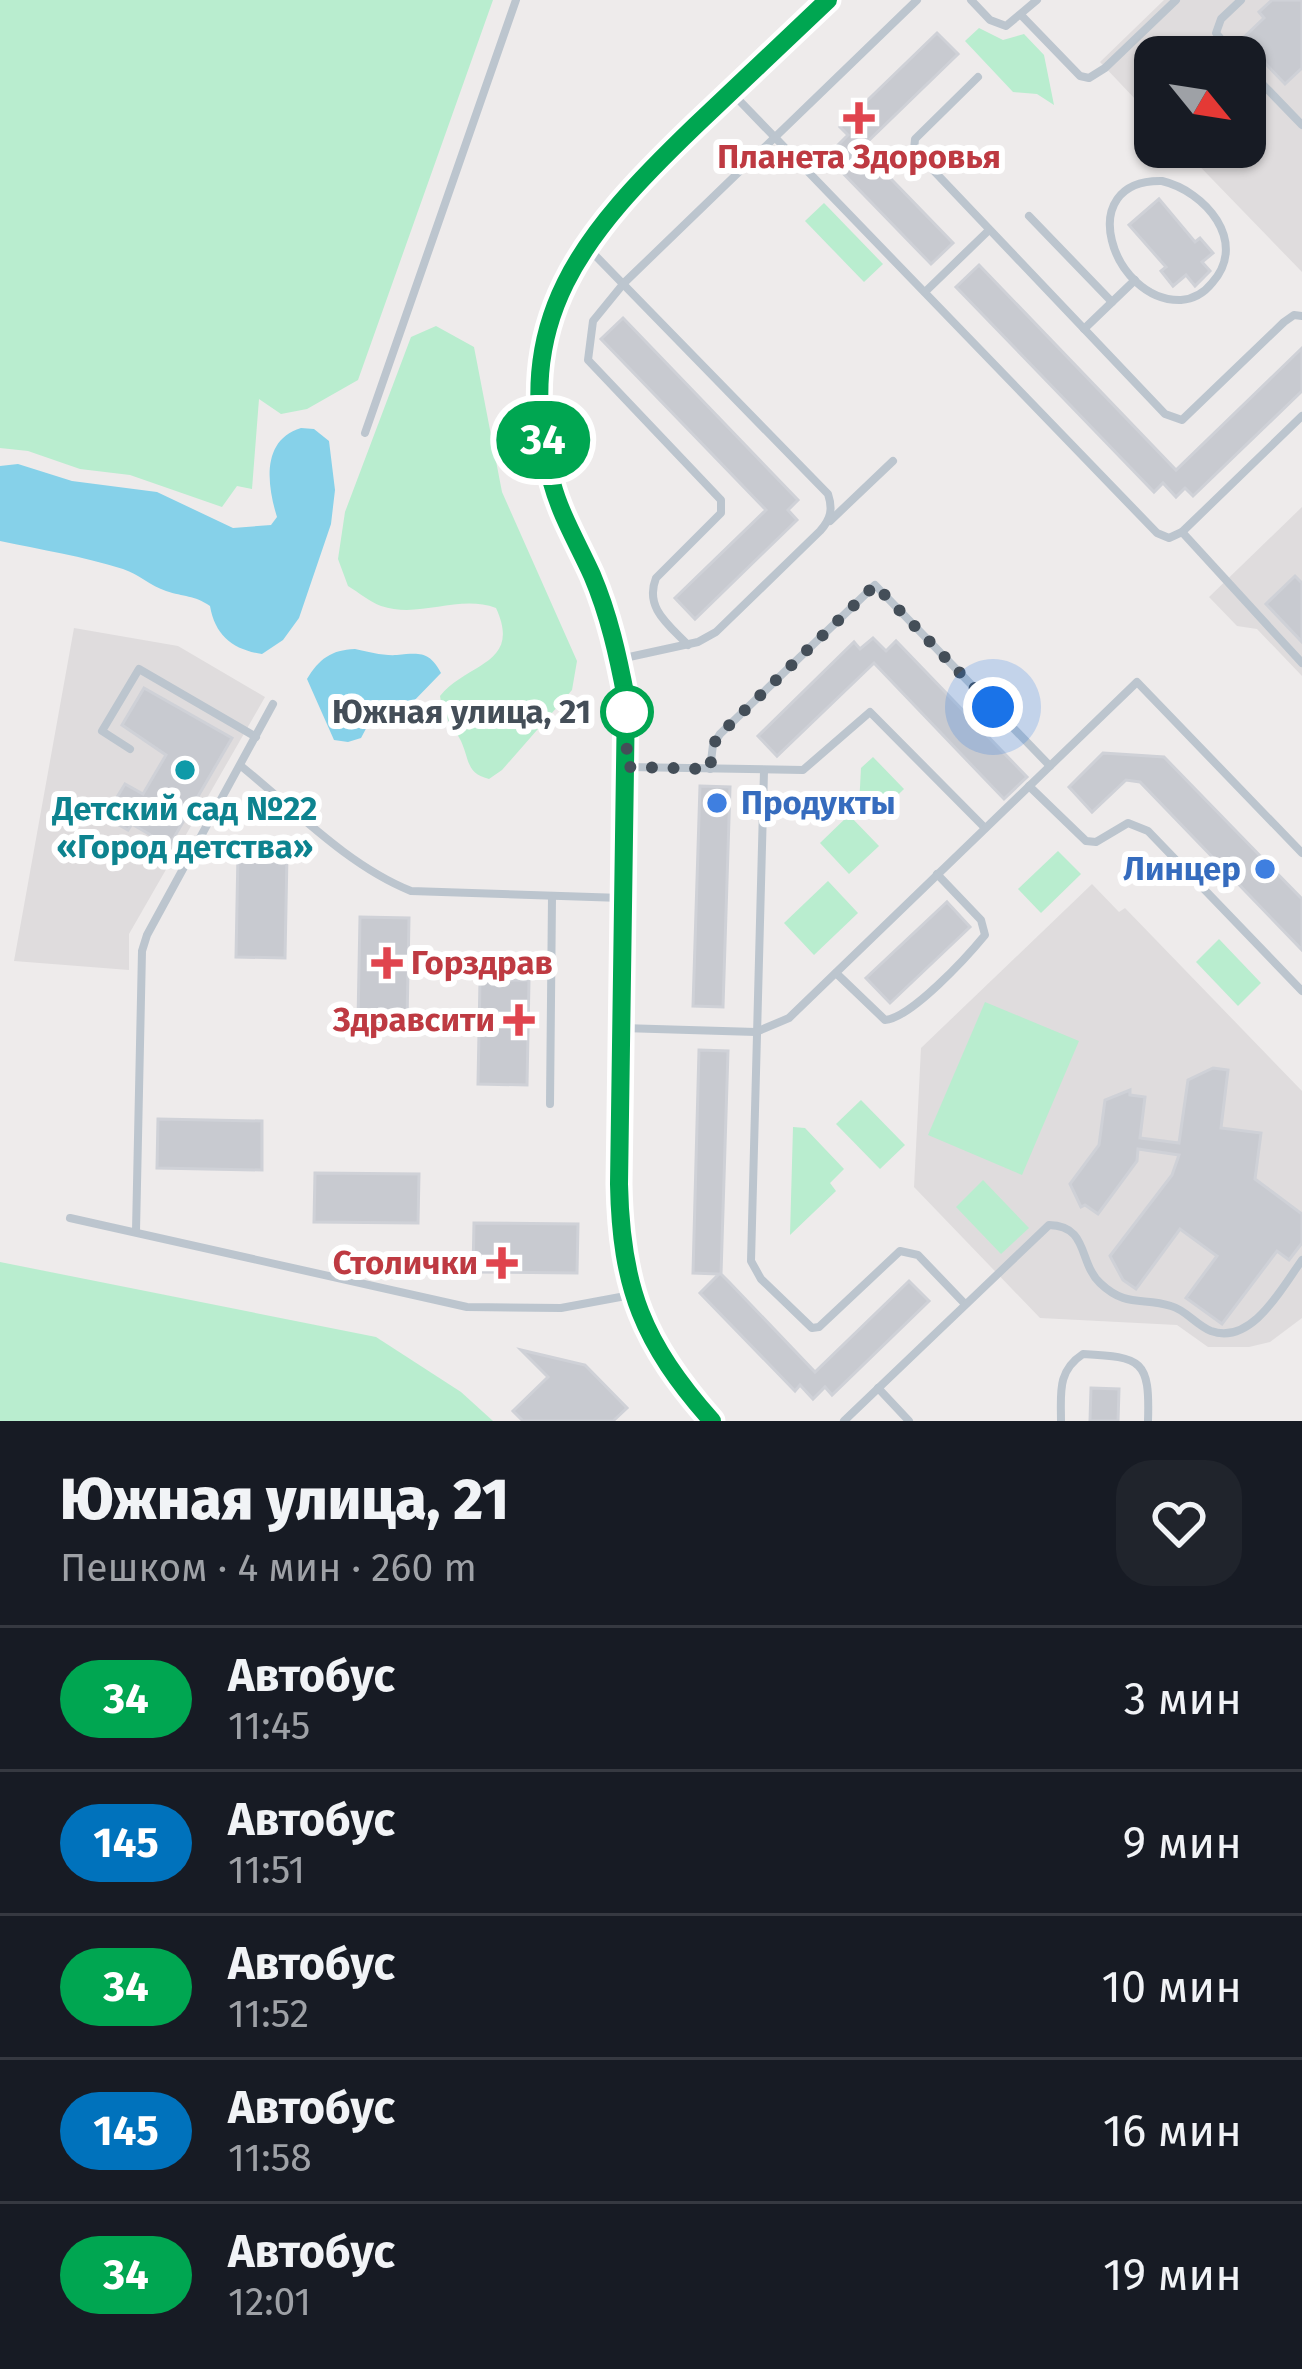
<!DOCTYPE html>
<html lang="ru">
<head>
<meta charset="utf-8">
<style>
	:root { --surface:#171b24; --page:#20242c; --text:#f1f3f6; --muted:#9ea1a6; --line:#363941 }
	body { margin:0; font-family:"Fira Sans",sans-serif; background:var(--page); color:var(--text); height:100vh; display:flex; flex-direction:column; font-size:45px; white-space:nowrap }
	* { box-sizing:border-box; margin:0 }
	p { font-size:39px; color:var(--muted) }
	.icon { flex:none; width:66px; height:66px; fill:none; stroke:currentColor; stroke-width:2; stroke-linecap:round; stroke-linejoin:round }
	.map { position:relative; height:1421px; overflow:hidden }
	.drawer { display:flex; flex-direction:column; background:var(--surface); flex:1 }
	.drawer>* { flex:none }
	.badge { padding:0 24px; border-radius:39px; font-size:42px; line-height:78px }
	.needle { width:78px; rotate:120deg }
	.fabs { position:absolute; left:1134px; top:36px; display:grid; gap:24px }
	.fabs a { display:grid; place-items:center; width:132px; height:132px; border-radius:24px; background:var(--surface); box-shadow:0 3px 9px #0004; font-size:60px }
	.you { position:absolute; width:60px; height:60px; margin:-30px; border:9px solid #fff; border-radius:50%; background:#1a73e8; box-shadow:0 0 0 18px #1a73e833 }
	.map>.badge { position:absolute; translate:-50% -50%; box-shadow:0 0 0 6px #fff }
	.round { display:grid; place-items:center; flex:none; width:126px; height:126px; border-radius:36px; background:var(--page) }
	.summary { display:flex; align-items:center; justify-content:space-between; height:204px; padding:0 60px }
	h1 { font-size:57px; font-weight:800; line-height:90px }
	ul { padding:0; list-style:none }
	li { display:flex; align-items:center; gap:36px; height:144px; padding:0 60px; border-top:3px solid var(--line) }
	li div { flex:1 }
	li b { display:block; font-size:45px }
	li em { font-style:normal }
	li .badge { min-width:132px; font-weight:700; text-align:center }
	.map>svg:first-child { display:block }
</style>
</head>
<body>
<div class="map">
<svg width="1302" height="1421" viewBox="0 0 1302 1421">
	<rect width="100%" height="100%" fill="#eeebeb"/>
	<!-- education -->
	<g fill="#dfdcdd">
		<polygon points="1164,0 1302,0 1302,272 1181,147 1245,147 1245,57 1155,57 1155,120 1100,62"/>
		<polygon points="1302,507 1302,676 1257,629 1237,626 1209,597"/>
		<polygon points="74,628 178,646 265,697 129,934 129,970 14,961"/>
		<polygon points="1092,884 1119,912 1125,908 1302,1091 1302,1318 1270,1342 1249,1347 1208,1347 1177,1325 1040,1318 914,1187 921,1048"/>
	</g>
	<!-- green -->
	<g fill="#b9edcf">
		<polygon points="0,0 493,0 358,380 307,409 281,414 259,399 252,489 237,486 222,507 130,475 80,469 28,451 0,448"/>
		<polygon points="979,28 1003,40 1024,34 1044,55 1054,105 1037,94 1013,92 965,41"/>
		<polygon points="824,203 883,264 864,282 805,221"/>
		<path d="M436,326L474,347L502,492L577,661L572,690L502,770L489,779C466,773 470,761 461,741C451,721 444,721 440,696C468,662 522,665 496,608C458,594 420,619 381,606C370,602 358,592 348,586L338,559L345,512L411,337Z"/>
		<polygon points="873,757 904,789 872,820 859,806 861,768"/>
		<polygon points="849,815 879,846 849,874 820,843"/>
		<polygon points="1058,851 1081,874 1041,913 1018,889"/>
		<polygon points="828,881 858,913 814,955 784,923"/>
		<polygon points="1219,939 1261,983 1238,1006 1196,962"/>
		<polygon points="985,1002 1079,1041 1022,1175 928,1135"/>
		<polygon points="861,1100 905,1145 880,1169 836,1124"/>
		<polygon points="793,1127 805,1128 844,1169 830,1183 836,1191 790,1235"/>
		<polygon points="983,1180 1029,1228 1001,1254 956,1207"/>
		<polygon points="0,1262 376,1337 461,1392 493,1421 0,1421"/>
	</g>
	<!-- water -->
	<g fill="#86d1e9">
		<path d="M301,428L314,429L329,441L335,490L331,524L299,618L283,640L262,654C234,650 215,636 210,606C194,595 184,597 166,591C151,586 138,574 123,569C82,556 42,550 0,541V466L18,464L72,481L157,492L233,528L271,525L277,517C267,485 261,440 301,428Z"/>
		<path d="M355,649C368,652 384,656 397,655C420,653 429,651 441,673L408,707H387L369,723L361,738L348,742L334,740L307,679C319,659 331,650 355,649Z"/>
	</g>
	<!-- building -->
	<g fill="#c8cad0" stroke="#cfd1d7" stroke-width="3">
		<polygon points="1272,0 1302,0 1302,68 1285,84 1242,39 1264,18 1259,12"/>
		<polygon points="937,33 958,54 861,148 953,243 931,264 837,167 843,161 833,150 848,135 840,127"/>
		<polygon points="1159,199 1195,242 1200,238 1213,253 1202,262 1210,271 1195,286 1186,275 1173,286 1161,271 1166,267 1129,225"/>
		<polygon points="979,265 1176,470 1302,348 1302,391 1193,496 1185,488 1176,497 1163,483 1154,492 956,287"/>
		<polygon points="623,318 798,500 788,510 797,520 695,619 675,598 766,510 601,339"/>
		<polygon points="1295,576 1302,583 1302,642 1266,604"/>
		<polygon points="873,638 886,651 896,641 1027,777 1004,799 874,663 777,756 758,736 854,642 860,649"/>
		<polygon points="144,688 232,738 169,846 132,824 128,830 105,817 125,784 143,794 166,755 122,725"/>
		<polygon points="1103,753 1164,757 1302,899 1302,950 1140,782 1126,780 1092,812 1069,787"/>
		<polygon points="700,786 730,787 723,1007 693,1006"/>
		<polygon points="238,853 287,854 285,958 236,957"/>
		<polygon points="947,902 970,927 890,1003 866,978"/>
		<polygon points="360,917 409,918 407,1022 358,1021"/>
		<polygon points="480,980 529,980 527,1085 478,1084"/>
		<polygon points="699,1050 728,1051 721,1274 729,1282 815,1372 909,1281 929,1301 832,1395 825,1387 813,1399 800,1385 795,1391 700,1293 719,1274 693,1273"/>
		<polygon points="1213,1068 1228,1070 1221,1128 1261,1133 1255,1179 1302,1214 1302,1243 1289,1260 1277,1251 1222,1324 1186,1298 1217,1256 1180,1229 1136,1289 1123,1280 1110,1256 1172,1175 1179,1155 1138,1149 1137,1161 1098,1214 1085,1205 1081,1207 1070,1184 1099,1145 1105,1100 1130,1090 1130,1095 1145,1097 1140,1138 1179,1143 1188,1080"/>
		<polygon points="158,1119 262,1121 262,1170 157,1168"/>
		<polygon points="315,1173 419,1174 418,1223 314,1222"/>
		<polygon points="474,1223 578,1224 577,1273 473,1272"/>
		<polygon points="521,1350 585,1365 627,1408 613,1421 523,1421 513,1411 548,1377"/>
		<polygon points="1091,1388 1119,1389 1118,1421 1090,1421"/>
	</g>
	<g fill="none" stroke-linecap="round" stroke-linejoin="round">
		<!-- lane -->
		<g stroke="#bcc5ce" stroke-width="8">
			<polyline points="971,0 990,20 1006,26 1037,0"/>
			<polyline points="1021,15 1080,76 1089,78 1105,68 1176,0"/>
			<polyline points="1236,57 1216,33 1221,19 1241,0"/>
			<polyline points="1245,66 1302,125"/>
			<polyline points="978,77 915,139 914,150 1165,414 1182,420 1284,322 1294,315 1302,316"/>
			<polyline points="732,93 1157,533 1169,538 1182,532 1302,416"/>
			<path d="M1162,181C1205,191 1249,242 1212,283C1204,293 1194,299 1181,300C1112,302 1072,179 1162,181Z"/>
			<polyline points="1029,216 1112,302"/>
			<path d="M586,246L828,494C833,509 831,519 820,531L716,632L698,642L620,659"/>
			<polyline points="925,292 988,231"/>
			<polyline points="1084,329 1135,280"/>
			<polyline points="365,433 516,0"/>
			<polyline points="830,521 893,461"/>
			<polyline points="1182,532 1302,663"/>
			<path d="M688,645C669,625 644,608 656,578L721,513V500L588,360L593,321L624,283L917,0"/>
			<polyline points="130,749 102,731 139,669 256,737"/>
			<path d="M241,766C294,809 348,866 411,891L622,898"/>
			<polyline points="627,767 803,770 870,712 985,828"/>
			<polyline points="710,769 713,745 720,734 875,585 1050,766"/>
			<polyline points="764,771 751,1261 761,1279 812,1328 819,1327 900,1251 918,1255 965,1304"/>
			<polyline points="1029,786 1086,841 1096,842 1128,823 1148,831 1302,991"/>
			<path d="M836,973L885,1020C911,1018 967,957 985,935L981,920L937,874"/>
			<polyline points="622,1028 756,1032 789,1018 1137,682 1302,853"/>
			<polyline points="550,1104 552,897"/>
			<polyline points="70,1218 467,1307 561,1308 631,1295"/>
			<polyline points="136,1231 142,951 147,935 273,704"/>
			<polyline points="878,1388 909,1421"/>
			<path d="M844,1421L1049,1225C1089,1226 1078,1262 1100,1283C1126,1308 1143,1297 1171,1306C1186,1310 1196,1325 1211,1331C1252,1346 1283,1286 1302,1260"/>
			<path d="M1061,1421C1061,1393 1057,1371 1083,1354C1142,1357 1150,1360 1148,1421"/>
		</g>
		<!-- secondary -->
		<path stroke="#bec8d5" stroke-width="18" d="M712,1421C645,1347 620,1284 619,1184L626,698C618,656 609,615 592,575C578,544 561,516 552,483C508,319 584,232 695,126C739,84 784,42 828,0"/>
	</g>
	<g fill="none" stroke-linecap="round" stroke-linejoin="round">
		<!-- line casing -->
		<g stroke="#fff" stroke-width="27">
			<path id="line" d="M712,1421C643,1343 621,1288 619,1184L626,698C618,656 609,615 592,575C578,544 561,516 552,483C508,319 584,233 695,126C739,84 784,42 828,0"/>
		</g>
		<!-- line -->
		<use href="#line" stroke="#00a651" stroke-width="18"/>
		<!-- walk -->
		<polyline stroke="#444e58" stroke-width="12" stroke-dasharray="0 21.6" points="627,712 626,698 627,767 710,769 713,745 720,734 875,585 993,707"/>
	</g>
	<!-- markers -->
	<g fill="#e0444e" stroke="#fff" stroke-width="4.5">
		<path d="M853 100h12v12h12v12h-12v12h-12v-12h-12v-12h12z"/>
		<path d="M381 945h12v12h12v12h-12v12h-12v-12h-12v-12h12z"/>
		<path d="M513 1002h12v12h12v12h-12v12h-12v-12h-12v-12h12z"/>
		<path d="M496 1245h12v12h12v12h-12v12h-12v-12h-12v-12h12z"/>
	</g>
	<circle fill="#fff" stroke="#00a651" stroke-width="6" cx="627" cy="712" r="24"/>
	<circle fill="#0f9aa8" stroke="#fff" stroke-width="4.5" cx="185" cy="770" r="12"/>
	<g fill="#3f7fe0" stroke="#fff" stroke-width="4.5">
		<circle cx="717" cy="803" r="12"/>
		<circle cx="1265" cy="869" r="12"/>
	</g>
	<g text-anchor="middle" dominant-baseline="central" stroke-width="12" stroke-linejoin="round" paint-order="stroke">
		<!-- health labels -->
		<g font-size="33" font-weight="bold" fill="#be3a42" stroke="#fff" text-anchor="end">
			<text x="859" y="157" text-anchor="middle">Планета Здоровья</text>
			<text x="411" y="963" text-anchor="start">Горздрав</text>
			<text x="495" y="1020">Здравсити</text>
			<text x="478" y="1263">Столички</text>
		</g>
		<!-- stop labels -->
		<g font-size="33" font-weight="bold" fill="#444e58" stroke="#fff" text-anchor="end">
			<text x="591" y="712">Южная улица, 21</text>
		</g>
		<!-- shop labels -->
		<g font-size="33" font-weight="bold" fill="#366cbe" stroke="#fff" text-anchor="start">
			<text x="741" y="803">Продукты</text>
			<text x="1241" y="869" text-anchor="end">Линцер</text>
		</g>
		<!-- culture labels -->
		<g font-size="33" font-weight="bold" fill="#0d838f" stroke="#fff">
			<text x="185" y="809">Детский сад №22<tspan x="185" dy="38">«Город детства»</tspan></text>
		</g>
	</g>
</svg>
<div class="fabs">
<a><svg class="needle" viewBox="-14 -14 28 28"><path d="M0-13l5 13h-10z" fill="#e53935"/><path d="M0 13l5-13h-10z" fill="#9ea1a6"/></svg></a>
</div>
<div class="you" style="left:993px;top:707px"></div>
<b class="badge" style="left:543px;top:440px;background:#00a651;color:#fff">34</b>
</div>
<section class="drawer">
<div class="summary"><div><h1>Южная улица, 21</h1><p>Пешком · 4 мин · 260 m</p></div><a class="round"><svg class="icon" aria-label="heart" viewBox="0 0 24 24"><path d="M12 20l-8-8c-3-5 5-10 8-4 3-6 11-1 8 4z"/></svg></a></div>
<ul>
<li><span class="badge" style="background:#00a651;color:#fff">34</span><div><b>Автобус</b><p>11:45</p></div><em>3 мин</em></li>
<li><span class="badge" style="background:#0072bc;color:#fff">145</span><div><b>Автобус</b><p>11:51</p></div><em>9 мин</em></li>
<li><span class="badge" style="background:#00a651;color:#fff">34</span><div><b>Автобус</b><p>11:52</p></div><em>10 мин</em></li>
<li><span class="badge" style="background:#0072bc;color:#fff">145</span><div><b>Автобус</b><p>11:58</p></div><em>16 мин</em></li>
<li><span class="badge" style="background:#00a651;color:#fff">34</span><div><b>Автобус</b><p>12:01</p></div><em>19 мин</em></li>
</ul>
</section>
</body>
</html>
